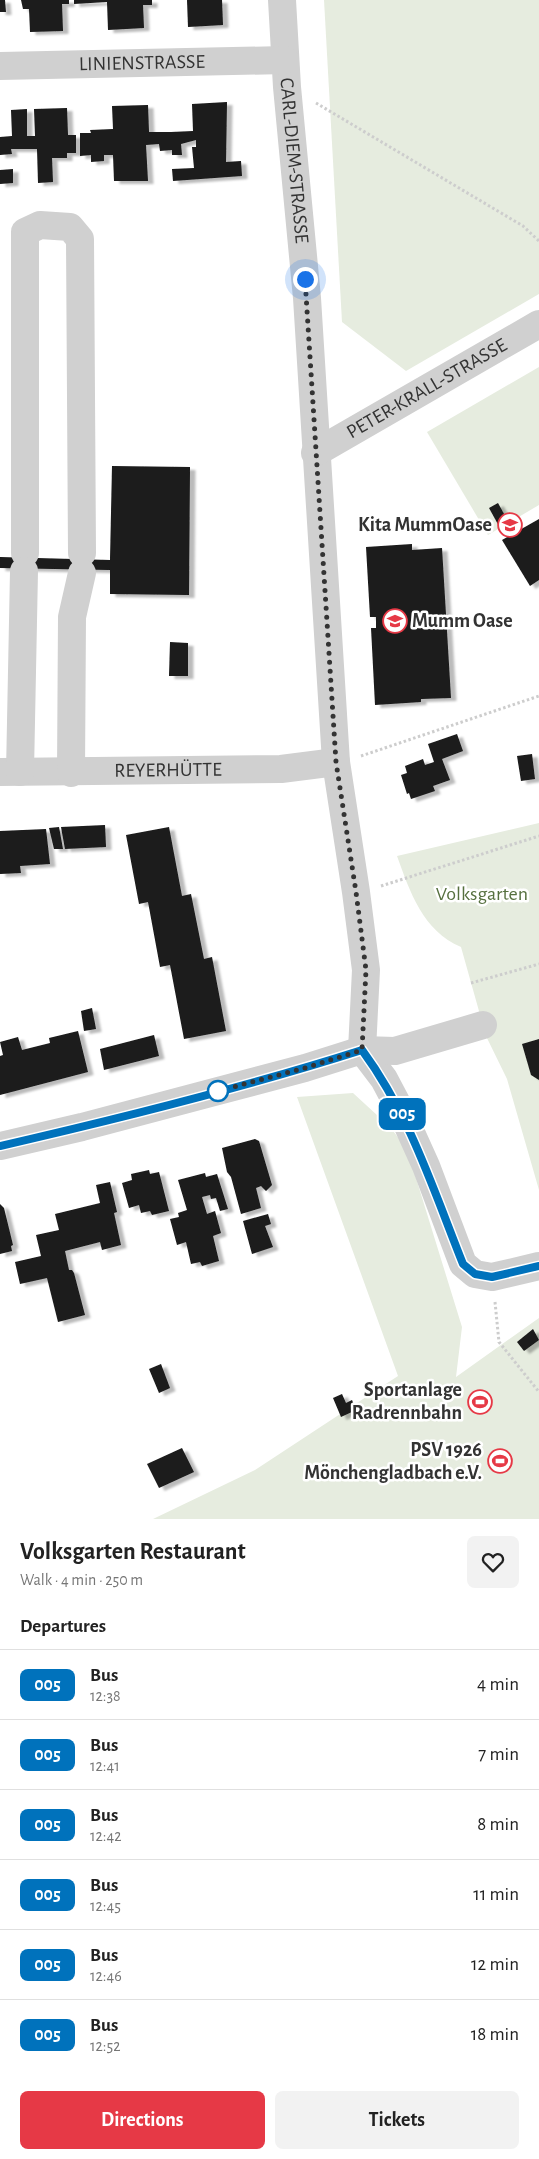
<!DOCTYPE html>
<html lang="en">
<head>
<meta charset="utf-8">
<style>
	:root { --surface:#fff; --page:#f2f2f2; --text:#222; --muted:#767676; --line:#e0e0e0; --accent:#e63946 }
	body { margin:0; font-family:"Alegreya Sans",sans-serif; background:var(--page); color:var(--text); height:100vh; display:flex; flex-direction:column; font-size:19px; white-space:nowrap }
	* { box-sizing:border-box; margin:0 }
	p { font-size:16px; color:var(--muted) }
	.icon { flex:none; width:28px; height:28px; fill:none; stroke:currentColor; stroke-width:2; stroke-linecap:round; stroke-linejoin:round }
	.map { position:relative; height:1519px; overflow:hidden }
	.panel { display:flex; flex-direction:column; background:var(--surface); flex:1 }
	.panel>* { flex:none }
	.badge { padding:0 10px; border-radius:8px; font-size:18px; line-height:32px }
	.you { position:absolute; width:25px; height:25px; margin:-12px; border:4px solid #fff; border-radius:50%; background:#1a73e8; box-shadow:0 0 0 8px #1a73e833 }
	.map>.badge { position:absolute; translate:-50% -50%; box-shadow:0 0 0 2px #fff }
	h2 { padding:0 20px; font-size:19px; line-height:45px }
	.round { display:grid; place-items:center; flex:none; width:52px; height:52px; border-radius:8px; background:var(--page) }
	.headline { display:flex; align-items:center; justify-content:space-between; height:85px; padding:0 20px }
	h1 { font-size:24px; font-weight:700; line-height:38px }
	.action { display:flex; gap:10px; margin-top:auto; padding:10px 20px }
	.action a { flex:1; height:58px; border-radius:8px; background:var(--accent); color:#fff; font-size:20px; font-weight:700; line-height:58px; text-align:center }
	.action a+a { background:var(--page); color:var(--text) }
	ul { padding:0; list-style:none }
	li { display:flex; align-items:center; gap:15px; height:70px; padding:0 20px; border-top:1px solid var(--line) }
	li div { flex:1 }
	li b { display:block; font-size:19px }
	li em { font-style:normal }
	li .badge { min-width:55px; font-weight:700; text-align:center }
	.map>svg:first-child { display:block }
</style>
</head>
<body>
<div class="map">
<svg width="539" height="1519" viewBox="0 0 539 1519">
	<defs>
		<filter id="shadow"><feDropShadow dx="5.5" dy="3" stdDeviation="1" flood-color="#0004"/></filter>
	</defs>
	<rect width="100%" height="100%" fill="#fff"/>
	<!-- green -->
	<g fill="#e6ecdf">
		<polygon points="324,0 539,0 539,294 406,371 342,322"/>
		<polygon points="539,367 539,505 488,535 427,432"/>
		<path d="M539,823V1190L507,1079L486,1036L461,947C423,931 410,892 397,856Z"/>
		<polygon points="353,1093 390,1127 407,1149 462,1327 456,1377 539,1318 539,1519 153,1519 255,1470 398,1376 297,1097"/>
	</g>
	<!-- building -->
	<g fill="#1a1a1a" filter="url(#shadow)">
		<polygon points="0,0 5,0 6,12 0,12"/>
		<polygon points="21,0 69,0 69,4 62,4 63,31 30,32 29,9 23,9"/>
		<polygon points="74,0 152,0 152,5 143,5 144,28 108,30 107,2 74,4"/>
		<polygon points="187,0 222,0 223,25 188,27"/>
		<polygon points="227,102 226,162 241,161 242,176 173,181 172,169 194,168 192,147 196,147 196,140 181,144 182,155 172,155 172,150 160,151 159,144 146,145 148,181 114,181 113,155 104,155 104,161 91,162 91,155 80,156 80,133 91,133 90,130 113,129 112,106 148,105 149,132 171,132 193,131 192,104"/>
		<polygon points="67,108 68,135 76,135 76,153 67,153 67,158 52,158 53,182 38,183 37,149 11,149 12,154 0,155 0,137 12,136 11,110 27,109 27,136 35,136 34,109"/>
		<polygon points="13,169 13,183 0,184 0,170"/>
		<polygon points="112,466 190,467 189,595 110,594 110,570 0,568 0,557 110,560"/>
		<polygon points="498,503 509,523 500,528 489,508"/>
		<polygon points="539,519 539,580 530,586 502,540"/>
		<polygon points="412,544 412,550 442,548 451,698 421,699 421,702 375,705 371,628 376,628 376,617 370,617 366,547"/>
		<polygon points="170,642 188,643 188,676 169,676"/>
		<polygon points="457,734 463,751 442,759 450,780 433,786 435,791 411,799 409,793 407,794 401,775 407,773 405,766 423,759 425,765 434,762 428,744"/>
		<polygon points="532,754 535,779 521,781 517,756"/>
		<polygon points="105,825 106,847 65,849 61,827"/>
		<polygon points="59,827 63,849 54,849 49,828"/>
		<polygon points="169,827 182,896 191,894 204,959 212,957 226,1031 184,1039 170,965 160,967 148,902 139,904 126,835"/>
		<polygon points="46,829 50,864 20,866 21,873 0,874 0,831"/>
		<polygon points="92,1008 96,1029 84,1031 81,1011"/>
		<polygon points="78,1031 88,1072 0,1095 0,1056 3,1055 0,1042 18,1037 22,1050 50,1043 49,1038"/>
		<polygon points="154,1035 159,1056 104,1070 100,1049"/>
		<polygon points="539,1039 539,1080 531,1075 522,1044"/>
		<polygon points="255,1139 259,1141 272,1185 266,1191 261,1186 256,1188 261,1208 241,1214 231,1177 227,1172 222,1148"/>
		<polygon points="149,1170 150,1174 159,1172 169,1211 152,1215 150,1211 141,1213 139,1205 129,1208 122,1183 132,1180 131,1174"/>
		<polygon points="205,1173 206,1177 217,1174 228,1209 220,1211 216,1198 211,1199 210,1195 202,1197 207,1214 215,1211 221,1233 213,1236 219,1261 202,1266 200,1262 191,1264 186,1242 177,1245 170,1219 179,1217 178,1213 187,1210 178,1180"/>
		<polygon points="110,1182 117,1212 114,1213 121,1245 102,1250 100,1242 65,1251 69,1270 72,1270 74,1273 85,1315 58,1322 47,1278 20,1284 15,1262 41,1256 36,1235 59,1230 55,1214 100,1203 96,1185"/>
		<polygon points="0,1204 4,1208 13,1245 11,1246 12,1251 0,1254"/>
		<polygon points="268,1214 271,1224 265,1226 273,1247 252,1254 243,1221"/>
		<polygon points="533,1329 539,1340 524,1351 517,1342"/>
		<polygon points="161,1364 170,1388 159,1393 149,1369"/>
		<polygon points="342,1394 346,1403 352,1400 356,1410 341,1417 333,1398"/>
		<polygon points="182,1448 194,1472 159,1488 147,1464"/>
	</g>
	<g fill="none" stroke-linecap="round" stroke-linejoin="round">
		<!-- path -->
		<g stroke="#cdcdcd" stroke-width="3" stroke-dasharray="2.5 2.5" stroke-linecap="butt">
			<polyline points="316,103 523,226 539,241"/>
			<polyline points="361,756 539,696"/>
			<polyline points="381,886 539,836"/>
			<polyline points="471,983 539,964"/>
			<polyline points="495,1302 499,1342 539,1392"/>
		</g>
		<!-- minor -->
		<g stroke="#d0d0d0" stroke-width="28">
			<path id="s1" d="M282,0L287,87L307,298L336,762L356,892L366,970L362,1050L384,1079L403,1115L426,1166L463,1264L475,1274L492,1277L539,1266"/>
			<path id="s2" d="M0,66L285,60"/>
			<path id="s3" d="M315,453L539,324"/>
			<polyline points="25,553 25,232 40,225 70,227 80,239 82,553"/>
			<path id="s4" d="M0,772L281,769L336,762"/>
			<polyline points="20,772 24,571"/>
			<polyline points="71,773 72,617 82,573"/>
			<polyline points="0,1146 82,1127 218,1091 305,1068 362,1050 395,1051 483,1025"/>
		</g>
	</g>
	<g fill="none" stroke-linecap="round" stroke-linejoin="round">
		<!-- line casing -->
		<g stroke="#fff" stroke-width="11">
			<path id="line" d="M0,1146C122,1118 243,1088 362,1050C410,1115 433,1189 463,1264L475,1274L492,1277L539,1266"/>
		</g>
		<!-- line -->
		<use href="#line" stroke="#0072bc" stroke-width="8"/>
		<!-- walk -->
		<polyline stroke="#333" stroke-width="5" stroke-dasharray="0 9" points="218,1091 305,1068 362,1050 366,970 356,892 336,762 305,279"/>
	</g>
	<!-- icons -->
	<defs>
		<g id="school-ring" transform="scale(1.25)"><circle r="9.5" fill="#fff" stroke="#e63946" stroke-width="1.5"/><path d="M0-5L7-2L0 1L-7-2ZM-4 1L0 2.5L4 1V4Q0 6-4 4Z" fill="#e63946"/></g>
		<g id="stadium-ring" transform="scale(1.25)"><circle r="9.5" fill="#fff" stroke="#e63946" stroke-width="1.5"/><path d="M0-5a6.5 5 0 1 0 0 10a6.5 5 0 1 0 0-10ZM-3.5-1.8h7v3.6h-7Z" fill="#e63946"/></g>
	</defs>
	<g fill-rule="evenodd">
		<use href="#school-ring" x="510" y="525"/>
		<use href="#school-ring" x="395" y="621"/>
		<use href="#stadium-ring" x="480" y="1402"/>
		<use href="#stadium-ring" x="500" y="1461"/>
	</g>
	<!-- markers -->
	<circle fill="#fff" stroke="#0072bc" stroke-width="2.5" cx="218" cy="1091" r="10"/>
	<g text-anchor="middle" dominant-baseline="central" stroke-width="5" stroke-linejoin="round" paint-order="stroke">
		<!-- street labels -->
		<g font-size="20" fill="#333" stroke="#fff">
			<text stroke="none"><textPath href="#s2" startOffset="142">LINIENSTRASSE</textPath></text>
			<text stroke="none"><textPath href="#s1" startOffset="161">CARL-DIEM-STRASSE</textPath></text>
			<text stroke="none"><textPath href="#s3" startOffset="129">PETER-KRALL-STRASSE</textPath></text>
			<text stroke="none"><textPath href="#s4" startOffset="168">REYERHÜTTE</textPath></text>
		</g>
		<!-- poi labels -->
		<g font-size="20" font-weight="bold" fill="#333" stroke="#fff" text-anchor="end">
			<text x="492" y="525">Kita MummOase</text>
			<text x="412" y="621" text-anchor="start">Mumm Oase</text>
			<text x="462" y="1390">Sportanlage<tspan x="462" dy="23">Radrennbahn</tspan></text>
			<text x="482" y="1450">PSV 1926<tspan x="482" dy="23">Mönchengladbach e.V.</tspan></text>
		</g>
		<!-- park labels -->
		<g font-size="20" fill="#56703f" stroke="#fff">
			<text x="482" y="894">Volksgarten</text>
		</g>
	</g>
</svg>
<div class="you" style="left:305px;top:279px"></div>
<b class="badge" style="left:402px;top:1114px;background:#0072bc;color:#fff">005</b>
</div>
<section class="panel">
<div class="headline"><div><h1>Volksgarten Restaurant</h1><p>Walk · 4 min · 250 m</p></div><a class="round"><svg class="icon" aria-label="heart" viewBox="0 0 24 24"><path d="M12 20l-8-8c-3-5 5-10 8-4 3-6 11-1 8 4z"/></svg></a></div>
<h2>Departures</h2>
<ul>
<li><span class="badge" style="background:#0072bc;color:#fff">005</span><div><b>Bus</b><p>12:38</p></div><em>4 min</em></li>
<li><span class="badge" style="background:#0072bc;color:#fff">005</span><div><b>Bus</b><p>12:41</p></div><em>7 min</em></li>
<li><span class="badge" style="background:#0072bc;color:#fff">005</span><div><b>Bus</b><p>12:42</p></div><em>8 min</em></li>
<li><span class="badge" style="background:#0072bc;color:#fff">005</span><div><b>Bus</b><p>12:45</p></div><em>11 min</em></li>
<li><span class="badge" style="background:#0072bc;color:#fff">005</span><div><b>Bus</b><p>12:46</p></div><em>12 min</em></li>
<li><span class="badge" style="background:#0072bc;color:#fff">005</span><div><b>Bus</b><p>12:52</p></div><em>18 min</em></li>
</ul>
<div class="action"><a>Directions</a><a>Tickets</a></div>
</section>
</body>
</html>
